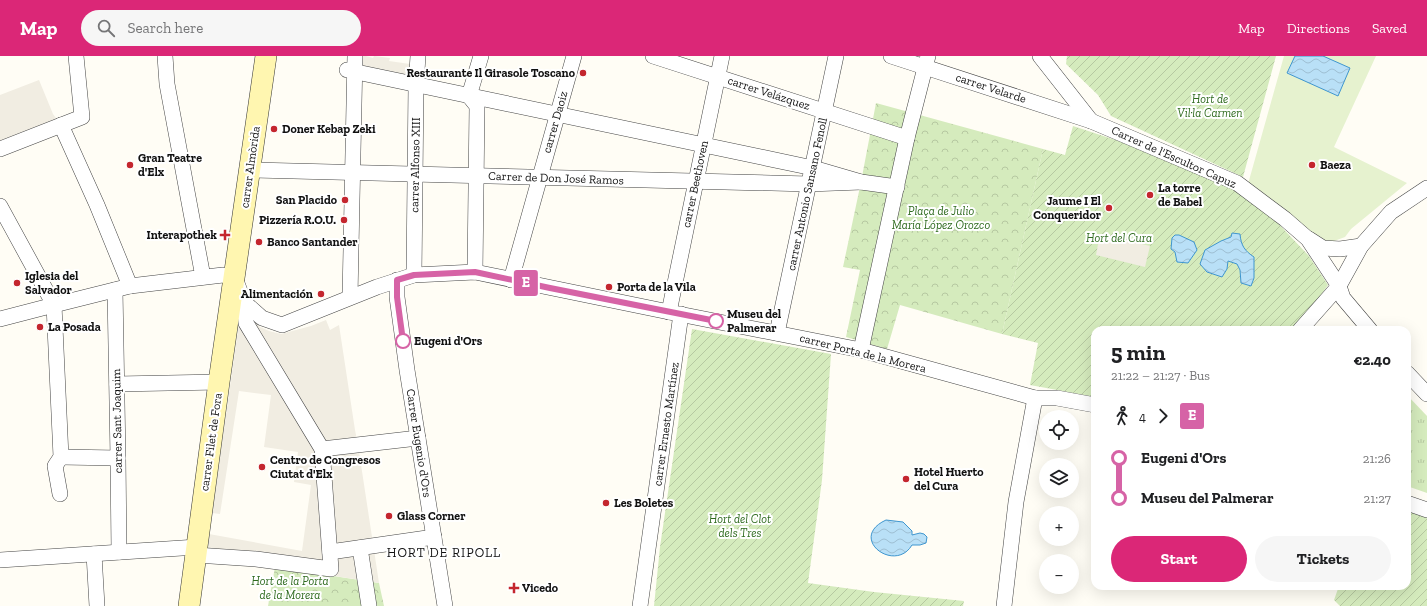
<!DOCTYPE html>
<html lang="en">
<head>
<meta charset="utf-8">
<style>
	:root { --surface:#fff; --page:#f6f6f6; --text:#202124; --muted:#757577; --accent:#db2777 }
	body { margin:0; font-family:"Zilla Slab",serif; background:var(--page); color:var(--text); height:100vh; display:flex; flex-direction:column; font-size:15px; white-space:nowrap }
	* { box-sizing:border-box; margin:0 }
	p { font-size:13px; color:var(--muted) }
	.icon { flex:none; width:22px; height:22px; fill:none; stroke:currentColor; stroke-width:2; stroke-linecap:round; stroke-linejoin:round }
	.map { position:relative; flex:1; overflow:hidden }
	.panel { position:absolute; left:1091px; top:270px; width:320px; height:264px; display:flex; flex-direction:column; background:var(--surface); border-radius:12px; box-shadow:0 4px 16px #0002 }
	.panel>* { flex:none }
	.badge { padding:0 8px; border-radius:3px; font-size:14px; line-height:26px }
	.fabs { position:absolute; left:1039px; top:354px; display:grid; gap:8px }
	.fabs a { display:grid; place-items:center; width:40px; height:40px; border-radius:50%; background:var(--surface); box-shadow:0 4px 16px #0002; font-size:20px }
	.map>.badge { position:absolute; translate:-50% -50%; box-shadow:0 0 0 2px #fff }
	.legs { display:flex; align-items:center; gap:6px; height:44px; padding:0 20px; font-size:13px }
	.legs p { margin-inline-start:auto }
	.head { display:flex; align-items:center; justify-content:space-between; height:68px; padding:0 20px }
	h1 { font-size:22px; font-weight:700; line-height:30px }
	.primary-button { display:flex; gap:8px; margin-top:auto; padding:8px 20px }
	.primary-button a { flex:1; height:46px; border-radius:24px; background:var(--accent); color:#fff; font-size:16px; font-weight:700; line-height:46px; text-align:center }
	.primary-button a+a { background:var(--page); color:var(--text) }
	ul { padding:0 20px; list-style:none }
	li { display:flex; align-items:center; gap:14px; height:40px; font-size:15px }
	li i { display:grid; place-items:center; width:6px; height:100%; margin:0 5px; background:currentColor }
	li i::after { content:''; width:10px; height:10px; margin:-5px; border:3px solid; border-radius:50%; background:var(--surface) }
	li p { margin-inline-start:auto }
	li:first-child i { background:linear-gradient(#0000 50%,currentColor 0) }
	li:last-child i { background:linear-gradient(currentColor 50%,#0000 0) }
	header { display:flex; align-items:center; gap:24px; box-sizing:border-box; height:56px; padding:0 20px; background:var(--accent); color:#fff }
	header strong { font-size:19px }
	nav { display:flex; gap:22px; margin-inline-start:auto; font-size:14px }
	.search { width:280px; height:36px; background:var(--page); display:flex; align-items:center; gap:10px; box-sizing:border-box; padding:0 14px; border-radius:22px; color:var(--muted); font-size:15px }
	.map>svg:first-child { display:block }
</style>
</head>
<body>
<header>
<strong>Map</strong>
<div class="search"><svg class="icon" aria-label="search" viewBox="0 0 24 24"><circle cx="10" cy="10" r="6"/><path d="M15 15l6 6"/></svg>Search here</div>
<nav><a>Map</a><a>Directions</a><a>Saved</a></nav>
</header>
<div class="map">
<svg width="1427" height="550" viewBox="0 0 1427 550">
	<defs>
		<pattern id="grass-tufts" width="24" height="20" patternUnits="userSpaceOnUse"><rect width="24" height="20" fill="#d5ebbd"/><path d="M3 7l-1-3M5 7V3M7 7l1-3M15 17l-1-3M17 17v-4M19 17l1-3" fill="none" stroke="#b6c8a1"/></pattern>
		<pattern id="park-crowns" width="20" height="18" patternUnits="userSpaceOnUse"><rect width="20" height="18" fill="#d5ebbd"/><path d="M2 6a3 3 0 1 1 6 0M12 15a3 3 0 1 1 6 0" fill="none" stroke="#b6c8a1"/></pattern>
		<pattern id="garden-furrows" width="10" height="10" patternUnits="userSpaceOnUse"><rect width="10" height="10" fill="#d5ebbd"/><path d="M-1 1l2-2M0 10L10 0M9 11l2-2" fill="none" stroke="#b6c8a1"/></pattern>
		<pattern id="water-waves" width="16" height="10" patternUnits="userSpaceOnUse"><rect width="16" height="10" fill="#b9e0f7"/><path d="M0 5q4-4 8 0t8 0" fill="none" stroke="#9ebfd3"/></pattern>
	</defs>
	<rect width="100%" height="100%" fill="#fffdf5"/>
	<!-- grass -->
	<polygon fill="url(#grass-tufts)" points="1407,339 1427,360 1427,437 1407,430"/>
	<!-- park -->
	<g fill="url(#park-crowns)">
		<polygon points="876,47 1043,93 1002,278 900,249 887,293 846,281 860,214 843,211 861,126"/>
		<polygon points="275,511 379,527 384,550 268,550"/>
	</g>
	<!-- garden -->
	<g fill="url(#garden-furrows)">
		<polygon points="1067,0 1276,0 1243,121 1111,60 1098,39 1066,8"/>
		<polygon points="1073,70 1158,98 1234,133 1273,162 1309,200 1328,229 1306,260 1293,274 1095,274 1095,341 1030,329 1038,287 1002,278 1043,93 1065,99"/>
		<polygon points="692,273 831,298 822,424 808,527 874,536 964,545 963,550 654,550 660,491"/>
		<polygon points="1407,451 1427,456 1427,550 1340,550 1334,544 1339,530 1407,530"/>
	</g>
	<!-- pitch -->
	<polygon fill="#e6f2cf" points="1284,0 1376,0 1334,91 1407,127 1351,173 1345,181 1326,188 1248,128"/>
	<!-- plaza -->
	<g fill="#f1ede2">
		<polygon points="348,0 366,0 373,2 374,0 390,2 389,5 410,8 411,29 347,14"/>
		<polygon points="39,24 53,58 61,69 0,93 0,39"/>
		<polygon points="1100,178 1150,190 1145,211 1096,199"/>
		<polygon points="245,256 260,271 269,275 281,278 311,270 326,264 330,274 339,269 355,374 358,389 379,527 246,506 204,505 209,478 302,495 311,429 294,426 298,396 264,391 271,339 239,335 220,458 212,457 240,260"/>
	</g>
	<!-- water -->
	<g fill="url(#water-waves)" stroke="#3f96cf">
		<polygon points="1295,0 1323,0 1350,12 1338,40 1287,17"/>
		<path d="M1232,177L1240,178C1241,190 1245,195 1254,201V222L1251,230L1241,227L1240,214L1237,208L1228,205L1227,213L1222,221L1207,216L1200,208L1205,194L1221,185L1231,181Z"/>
		<polygon points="1175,179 1179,179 1194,186 1197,194 1188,207 1177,206 1175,196 1171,193 1172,182"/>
		<path d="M886,464L903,466L912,475V479L920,477L924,478L927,481L926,487L920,489H912C895,518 847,482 886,464Z"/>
	</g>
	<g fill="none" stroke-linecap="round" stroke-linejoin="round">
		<!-- street casing -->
		<g stroke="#444" stroke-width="16">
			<g id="street">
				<polyline points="165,0 167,28 203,221"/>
				<polyline points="653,0 907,82"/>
				<polyline points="891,0 1091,65 1237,127 1285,163 1308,183 1339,230 1343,242 1370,274"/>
				<polyline points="1040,0 1091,65"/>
				<polyline points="347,14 813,112 861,126 897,131"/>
				<polyline points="61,69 97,149 130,230"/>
				<polyline points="0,93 82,61 76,0"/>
				<polyline points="250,114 809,128 861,126"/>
				<polyline points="0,150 54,249 61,401 55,410 60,438"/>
				<polyline points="1309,183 1323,192 1340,193 1361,190"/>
				<polyline points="475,216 477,50 469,40 481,0"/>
				<polyline points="414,219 416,30 418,0"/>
				<polyline points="397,224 397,241 407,314 445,550"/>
				<polyline points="511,224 574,0"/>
				<polyline points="115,234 118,402 119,496"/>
				<polyline points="350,241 355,0"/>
				<polyline points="669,256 722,0"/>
				<polyline points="0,263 54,249 130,230 223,219 235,222 244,246 262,262 282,269 377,231 414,219 475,216 669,256 861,294 1035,342 1057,342 1095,349"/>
				<polyline points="1300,274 1339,230 1361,190 1391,156 1427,132"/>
				<polyline points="777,277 836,0"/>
				<polyline points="861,294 907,82 928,0"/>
				<polyline points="1407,317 1427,338"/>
				<polyline points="117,328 219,326"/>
				<polyline points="322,393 418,382"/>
				<polyline points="61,401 118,402"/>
				<polyline points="1407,447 1427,454"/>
				<polyline points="360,492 369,550"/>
				<polyline points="330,496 434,481"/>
				<polyline points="94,498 97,550"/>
				<polyline points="196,499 256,503 331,513 322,393 246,267 244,246"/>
				<polyline points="0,504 197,491"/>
				<polyline points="640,550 681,258"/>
				<polyline points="1004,550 1016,446 1035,342"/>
			</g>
		</g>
		<!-- secondary casing -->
		<g stroke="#333" stroke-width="22">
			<polyline id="secondary" points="189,550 219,326 266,0"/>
		</g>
		<!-- street -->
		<use href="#street" stroke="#fff" stroke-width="15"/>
		<!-- secondary -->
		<use href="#secondary" stroke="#fff6b0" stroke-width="21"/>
	</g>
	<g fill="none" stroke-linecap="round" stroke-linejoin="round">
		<!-- line-1 casing -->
		<g stroke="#fff" stroke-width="9">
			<polyline id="line-1" points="403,285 397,241 397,224 414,219 475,216 550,232 716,265"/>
		</g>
		<!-- line-1 -->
		<use href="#line-1" stroke="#d663a6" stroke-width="6"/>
	</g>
	<!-- markers -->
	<g fill="#c4262e" stroke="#fff" stroke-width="1.5">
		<circle cx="583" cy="17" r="4"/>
		<circle cx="274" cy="73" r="4"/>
		<circle cx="130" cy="109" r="4"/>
		<circle cx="1312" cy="109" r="4"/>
		<circle cx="1150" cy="139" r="4"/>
		<circle cx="345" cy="144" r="4"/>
		<circle cx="1109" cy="152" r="4"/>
		<circle cx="344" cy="164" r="4"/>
		<path d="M223 173h4v4h4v4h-4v4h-4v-4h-4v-4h4z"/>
		<circle cx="259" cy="186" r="4"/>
		<circle cx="17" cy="227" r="4"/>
		<circle cx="609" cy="231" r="4"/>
		<circle cx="321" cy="238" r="4"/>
		<circle cx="40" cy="271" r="4"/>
		<circle cx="262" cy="411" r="4"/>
		<circle cx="906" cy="423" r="4"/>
		<circle cx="606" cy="447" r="4"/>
		<circle cx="389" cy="460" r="4"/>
		<path d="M512 526h4v4h4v4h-4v4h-4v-4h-4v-4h4z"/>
	</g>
	<g fill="#fff" stroke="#d663a6" stroke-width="2">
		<circle cx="716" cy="265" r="7"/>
		<circle cx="403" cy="285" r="7"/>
	</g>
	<g text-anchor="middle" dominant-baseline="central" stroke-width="4" stroke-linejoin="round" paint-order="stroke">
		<!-- poi labels -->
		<g font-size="12" font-weight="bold" fill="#111" stroke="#fff" text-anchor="start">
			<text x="575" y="17" text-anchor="end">Restaurante Il Girasole Toscano</text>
			<text x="282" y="73">Doner Kebap Zeki</text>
			<text x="138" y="102">Gran Teatre<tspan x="138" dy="14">d'Elx</tspan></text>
			<text x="1320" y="109">Baeza</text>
			<text x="1158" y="132">La torre<tspan x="1158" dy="14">de Babel</tspan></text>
			<text x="337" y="144" text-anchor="end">San Placido</text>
			<text x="1101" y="145" text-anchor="end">Jaume I El<tspan x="1101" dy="14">Conqueridor</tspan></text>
			<text x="336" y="164" text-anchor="end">Pizzería R.O.U.</text>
			<text x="217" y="179" text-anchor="end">Interapothek</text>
			<text x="267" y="186">Banco Santander</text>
			<text x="25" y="220">Iglesia del<tspan x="25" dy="14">Salvador</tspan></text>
			<text x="617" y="231">Porta de la Vila</text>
			<text x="313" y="238" text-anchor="end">Alimentación</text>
			<text x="48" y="271">La Posada</text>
			<text x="270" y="404">Centro de Congresos<tspan x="270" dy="14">Ciutat d'Elx</tspan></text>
			<text x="914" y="416">Hotel Huerto<tspan x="914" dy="14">del Cura</tspan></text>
			<text x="614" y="447">Les Boletes</text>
			<text x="397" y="460">Glass Corner</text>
			<text x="522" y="532">Vicedo</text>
		</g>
		<!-- street labels -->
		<g font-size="12" fill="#111" stroke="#fff">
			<text transform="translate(991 32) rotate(18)">carrer Velarde</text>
			<text transform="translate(769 37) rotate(18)">carrer Velázquez</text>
			<text transform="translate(555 66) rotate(-74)">carrer Daoiz</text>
			<text transform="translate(1174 101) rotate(24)">Carrer de l'Escultor Capuz</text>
			<text transform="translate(415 109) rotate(-89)">carrer Alfonso XIII</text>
			<text transform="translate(250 111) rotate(-82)">carrer Almòrida</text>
			<text transform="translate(556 122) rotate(2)">Carrer de Don José Ramos</text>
			<text transform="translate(695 128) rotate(-78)">carrer Beethoven</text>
			<text transform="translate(807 138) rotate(-78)">carrer Antonio Sansano Fenoll</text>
			<text transform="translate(863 297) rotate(14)">carrer Porta de la Morera</text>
			<text transform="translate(117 365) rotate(-91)">carrer Sant Joaquim</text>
			<text transform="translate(666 368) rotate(-82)">carrer Ernesto Martínez</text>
			<text transform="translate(211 386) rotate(-82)">carrer Filet de Fora</text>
			<text transform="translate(419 387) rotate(81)">Carrer Eugenio d'Ors</text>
		</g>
		<!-- park labels -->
		<g font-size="12" font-style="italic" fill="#2f6b1f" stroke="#fff">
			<text x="1210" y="43">Hort de<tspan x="1210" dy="14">Vil·la Carmen</tspan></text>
			<text x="941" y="155">Plaça de Julio<tspan x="941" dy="14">María López Orozco</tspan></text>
			<text x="1119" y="182">Hort del Cura</text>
			<text x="740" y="463">Hort del Clot<tspan x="740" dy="14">dels Tres</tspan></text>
			<text x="290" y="525">Hort de la Porta<tspan x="290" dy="14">de la Morera</tspan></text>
		</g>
		<!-- stop labels -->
		<g font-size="12" font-weight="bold" fill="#111" stroke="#fff" text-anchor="start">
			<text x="727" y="258">Museu del<tspan x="727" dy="14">Palmerar</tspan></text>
			<text x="414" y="285">Eugeni d'Ors</text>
		</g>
		<!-- neighbourhood labels -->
		<g font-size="13" letter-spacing="1" fill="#111" stroke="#fff">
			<text x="444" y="496">HORT DE RIPOLL</text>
		</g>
	</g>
</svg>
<div class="fabs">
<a><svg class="icon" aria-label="locate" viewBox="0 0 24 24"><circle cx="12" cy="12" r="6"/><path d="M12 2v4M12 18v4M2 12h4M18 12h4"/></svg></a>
<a><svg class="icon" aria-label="layers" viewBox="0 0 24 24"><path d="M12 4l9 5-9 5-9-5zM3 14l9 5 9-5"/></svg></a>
<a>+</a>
<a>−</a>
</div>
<b class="badge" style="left:526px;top:227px;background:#d663a6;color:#fff">E</b>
<section class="panel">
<div class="head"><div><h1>5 min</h1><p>21:22 – 21:27 · Bus</p></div><b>€2.40</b></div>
<div class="legs"><svg class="icon" aria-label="walk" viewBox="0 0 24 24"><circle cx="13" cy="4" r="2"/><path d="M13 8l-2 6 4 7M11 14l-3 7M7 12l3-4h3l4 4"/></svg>4<svg class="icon" aria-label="forward" viewBox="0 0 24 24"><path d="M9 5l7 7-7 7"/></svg><b class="badge" style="background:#d663a6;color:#fff">E</b></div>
<ul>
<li><i style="color:#d663a6"></i><b>Eugeni d'Ors</b><p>21:26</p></li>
<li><i style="color:#d663a6"></i><b>Museu del Palmerar</b><p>21:27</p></li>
</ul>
<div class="primary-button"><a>Start</a><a>Tickets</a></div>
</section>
</div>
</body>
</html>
